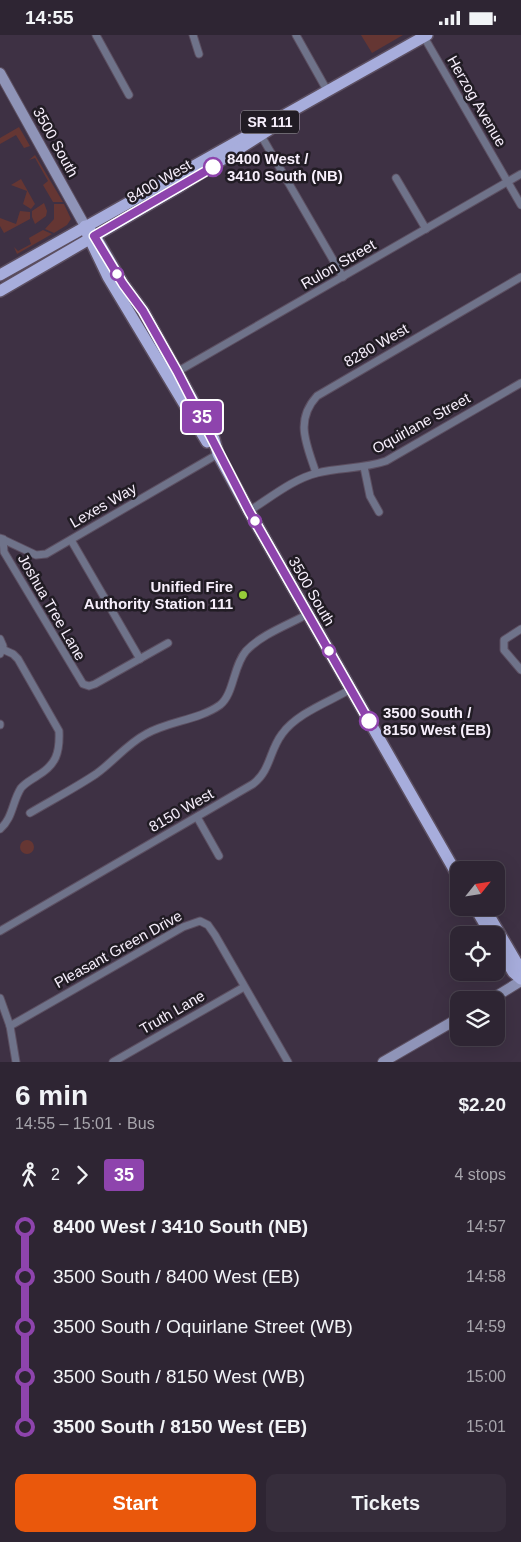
<!DOCTYPE html>
<html lang="en">
<head>
<meta charset="utf-8">
<style>
	:root { --surface:#2e2533; --page:#362d3b; --text:#f1f3f6; --muted:#a7a5ac; --line:#49424e; --accent:#ea580c }
	body { margin:0; font-family:Helvetica,sans-serif; background:var(--page); color:var(--text); height:100vh; display:flex; flex-direction:column; font-size:19px; white-space:nowrap }
	* { box-sizing:border-box; margin:0 }
	p { font-size:16px; color:var(--muted) }
	.icon { flex:none; width:28px; height:28px; fill:none; stroke:currentColor; stroke-width:2; stroke-linecap:round; stroke-linejoin:round }
	.map { position:relative; height:1027px; overflow:hidden }
	.side { display:flex; flex-direction:column; background:var(--surface); flex:1 }
	.side>* { flex:none }
	.badge { padding:0 10px; border-radius:4px; font-size:18px; line-height:32px }
	.needle { width:32px; rotate:60deg }
	.tools { position:absolute; left:450px; top:826px; display:grid; gap:10px }
	.tools a { display:grid; place-items:center; width:55px; height:55px; border-radius:10px; background:var(--surface); box-shadow:0 5px 20px #0002,0 0 0 1px var(--line); font-size:25px }
	.map>.badge { position:absolute; translate:-50% -50%; box-shadow:0 0 0 2px #fff }
	.legs { display:flex; align-items:center; gap:8px; height:55px; padding:0 15px; font-size:16px }
	.legs p { margin-inline-start:auto }
	.head { display:flex; align-items:center; justify-content:space-between; height:85px; padding:0 15px }
	h1 { font-size:28px; font-weight:700; line-height:38px }
	.primary-button { display:flex; gap:10px; margin-top:auto; padding:10px 15px }
	.primary-button a { flex:1; height:58px; border-radius:10px; background:var(--accent); color:#fff; font-size:20px; font-weight:700; line-height:58px; text-align:center }
	.primary-button a+a { background:var(--page); color:var(--text) }
	ul { padding:0 15px; list-style:none }
	li { display:flex; align-items:center; gap:18px; height:50px; font-size:19px }
	li i { display:grid; place-items:center; width:8px; height:100%; margin:0 6px; background:currentColor }
	li i::after { content:''; width:12px; height:12px; margin:-6px; border:4px solid; border-radius:50%; background:var(--surface) }
	li p { margin-inline-start:auto }
	li:first-child i { background:linear-gradient(#0000 50%,currentColor 0) }
	li:last-child i { background:linear-gradient(currentColor 50%,#0000 0) }
	.status { display:flex; justify-content:space-between; align-items:center; height:35px; padding:0 25px; background:var(--surface); direction:ltr }
	.status svg { height:14px; fill:currentColor }
	.map>svg:first-child { display:block }
</style>
</head>
<body>
<div class="status"><b>14:55</b><svg viewBox="0 0 49 12"><path d="M0 12V9h3v3zM5 12V6h3v6zM10 12V3h3v9zM15 12V0h3v12zM26 1h20v11H26zM47 4h2v5h-2z"/></svg></div>
<div class="map">
<svg width="521" height="1027" viewBox="0 0 521 1027">
	<rect width="100%" height="100%" fill="#3e3144"/>
	<!-- green -->
	<g fill="#653633">
		<polygon points="361,0 403,0 372,18"/>
		<polygon points="19,92 30,111 24,113 16,100 0,109 0,103"/>
		<polygon points="35,120 63,167 53,167 43,150 48,146 35,123 29,125"/>
		<polygon points="21,144 35,169 31,174 23,169 27,156 11,150"/>
		<polygon points="44,168 47,176 46,181 35,189 32,182 32,176"/>
		<polygon points="54,169 64,169 71,184 67,190 54,198 45,194 54,184"/>
		<polygon points="20,176 30,177 30,184 4,198 0,191 0,183 16,189"/>
		<polygon points="43,195 52,199 17,219 14,212 18,216 31,209 29,203"/>
		<circle cx="27" cy="812" r="7"/>
	</g>
	<g fill="none" stroke-linecap="round" stroke-linejoin="round">
		<!-- street casing -->
		<g stroke="#5c4f61" stroke-width="9">
			<g id="street">
				<polyline points="96,0 129,60"/>
				<polyline points="193,0 199,19"/>
				<polyline points="296,0 328,57"/>
				<polyline points="424,2 521,170"/>
				<polyline points="259,97 343,242"/>
				<polyline points="396,143 426,194"/>
				<polyline points="175,338 521,139"/>
				<polyline points="364,432 370,461 379,477"/>
				<path d="M316,438C307,410 294,386 317,361L521,242"/>
				<path d="M249,476C270,463 293,444 317,438C340,432 363,434 386,426L521,348"/>
				<polyline points="0,503 36,520 46,519 218,419"/>
				<polyline points="3,504 4,517 83,649 89,651 95,649 168,608"/>
				<polyline points="71,505 140,624"/>
				<polyline points="521,594 504,605 504,615 521,635"/>
				<polyline points="0,604 3,611 0,619"/>
				<polyline points="0,689 0,690"/>
				<path d="M30,778C52,765 75,753 96,739C113,727 127,709 146,699C169,686 199,685 220,670C234,659 233,631 246,616C262,599 288,590 308,579"/>
				<polyline points="197,782 219,821"/>
				<path d="M0,794C13,783 12,767 21,753C25,748 31,745 37,741C56,730 60,718 59,696L18,624L13,619L2,614"/>
				<path d="M0,896L253,749C271,735 269,716 282,699C297,678 329,667 351,654"/>
				<polyline points="0,963 10,991 16,1027"/>
				<polyline points="10,991 183,892 200,886 208,890 215,900 288,1027"/>
				<polyline points="113,1027 244,952"/>
			</g>
		</g>
		<!-- secondary casing -->
		<g stroke="#5c4f61" stroke-width="12">
			<g id="secondary">
				<polyline points="0,38 85,191"/>
				<polyline points="490,965 521,946"/>
				<polyline points="383,1027 459,983"/>
			</g>
		</g>
		<!-- primary casing -->
		<g stroke="#5c4f61" stroke-width="14">
			<g id="primary">
				<polyline points="85,191 95,201 123,249 143,276 214,404 218,419 249,476 459,843"/>
				<polyline points="87,198 108,242 207,407"/>
				<polyline points="0,240 427,0"/>
				<polyline points="0,256 177,153 270,94"/>
				<polyline points="475,872 491,900"/>
				<polyline points="484,872 521,935"/>
				<polyline points="496,908 513,937 521,944"/>
			</g>
		</g>
		<!-- street -->
		<use href="#street" stroke="#6f738a" stroke-width="7"/>
		<!-- secondary -->
		<use href="#secondary" stroke="#8f94b8" stroke-width="10"/>
		<!-- primary -->
		<use href="#primary" stroke="#a7addc" stroke-width="11"/>
	</g>
	<g fill="none" stroke-linecap="round" stroke-linejoin="round">
		<!-- line-1 casing -->
		<g stroke="#fff" stroke-width="11">
			<polyline id="line-1" points="213,132 94,201 123,249 143,276 177,336 249,476 369,686"/>
		</g>
		<!-- line-1 -->
		<use href="#line-1" stroke="#8e44ad" stroke-width="8"/>
	</g>
	<!-- markers -->
	<g fill="#fff" stroke="#8e44ad" stroke-width="2.5">
		<circle cx="213" cy="132" r="9"/>
		<circle cx="117" cy="239" r="6"/>
		<circle cx="255" cy="486" r="6"/>
		<circle cx="329" cy="616" r="6"/>
		<circle cx="369" cy="686" r="9"/>
	</g>
	<circle fill="#96cc39" stroke="#211c24" stroke-width="2" cx="243" cy="560" r="5"/>
	<g text-anchor="middle" dominant-baseline="central" stroke-width="5" stroke-linejoin="round" paint-order="stroke">
		<!-- shield labels -->
		<rect fill="#211c24" stroke="#b7b0bb" stroke-width="1" x="241" y="75.5" width="58" height="23" rx="4"/>
		<g font-size="14" font-weight="bold" fill="#f7effc">
			<text x="270" y="87">SR 111</text>
		</g>
		<!-- street labels -->
		<g font-size="15" fill="#f7effc" stroke="#211c24">
			<text transform="translate(477 66) rotate(60)">Herzog Avenue</text>
			<text transform="translate(56 107) rotate(61)">3500 South</text>
			<text transform="translate(159 146) rotate(-30)">8400 West</text>
			<text transform="translate(338 229) rotate(-30)">Rulon Street</text>
			<text transform="translate(376 310) rotate(-30)">8280 West</text>
			<text transform="translate(421 388) rotate(-29)">Oquirlane Street</text>
			<text transform="translate(103 470) rotate(-30)">Lexes Way</text>
			<text transform="translate(312 556) rotate(60)">3500 South</text>
			<text transform="translate(52 572) rotate(60)">Joshua Tree Lane</text>
			<text transform="translate(181 775) rotate(-30)">8150 West</text>
			<text transform="translate(118 914) rotate(-29)">Pleasant Green Drive</text>
			<text transform="translate(172 977) rotate(-30)">Truth Lane</text>
		</g>
		<!-- stop labels -->
		<g font-size="15" font-weight="bold" fill="#f7effc" stroke="#211c24" text-anchor="start">
			<text x="227" y="123">8400 West /<tspan x="227" dy="17">3410 South (NB)</tspan></text>
			<text x="383" y="677">3500 South /<tspan x="383" dy="17">8150 West (EB)</tspan></text>
		</g>
		<!-- poi labels -->
		<g font-size="15" font-weight="bold" fill="#f7effc" stroke="#211c24" text-anchor="end">
			<text x="233" y="551">Unified Fire<tspan x="233" dy="17">Authority Station 111</tspan></text>
		</g>
	</g>
</svg>
<div class="tools">
<a><svg class="needle" viewBox="-14 -14 28 28"><path d="M0-13l5 13h-10z" fill="#e53935"/><path d="M0 13l5-13h-10z" fill="#a7a5ac"/></svg></a>
<a><svg class="icon" aria-label="locate" viewBox="0 0 24 24"><circle cx="12" cy="12" r="6"/><path d="M12 2v4M12 18v4M2 12h4M18 12h4"/></svg></a>
<a><svg class="icon" aria-label="layers" viewBox="0 0 24 24"><path d="M12 4l9 5-9 5-9-5zM3 14l9 5 9-5"/></svg></a>
</div>
<b class="badge" style="left:202px;top:382px;background:#8e44ad;color:#fff">35</b>
</div>
<section class="side">
<div class="head"><div><h1>6 min</h1><p>14:55 – 15:01 · Bus</p></div><b>$2.20</b></div>
<div class="legs"><svg class="icon" aria-label="walk" viewBox="0 0 24 24"><circle cx="13" cy="4" r="2"/><path d="M13 8l-2 6 4 7M11 14l-3 7M7 12l3-4h3l4 4"/></svg>2<svg class="icon" aria-label="forward" viewBox="0 0 24 24"><path d="M9 5l7 7-7 7"/></svg><b class="badge" style="background:#8e44ad;color:#fff">35</b><p>4 stops</p></div>
<ul>
<li><i style="color:#8e44ad"></i><b>8400 West / 3410 South (NB)</b><p>14:57</p></li>
<li><i style="color:#8e44ad"></i><span>3500 South / 8400 West (EB)</span><p>14:58</p></li>
<li><i style="color:#8e44ad"></i><span>3500 South / Oquirlane Street (WB)</span><p>14:59</p></li>
<li><i style="color:#8e44ad"></i><span>3500 South / 8150 West (WB)</span><p>15:00</p></li>
<li><i style="color:#8e44ad"></i><b>3500 South / 8150 West (EB)</b><p>15:01</p></li>
</ul>
<div class="primary-button"><a>Start</a><a>Tickets</a></div>
</section>
</body>
</html>
